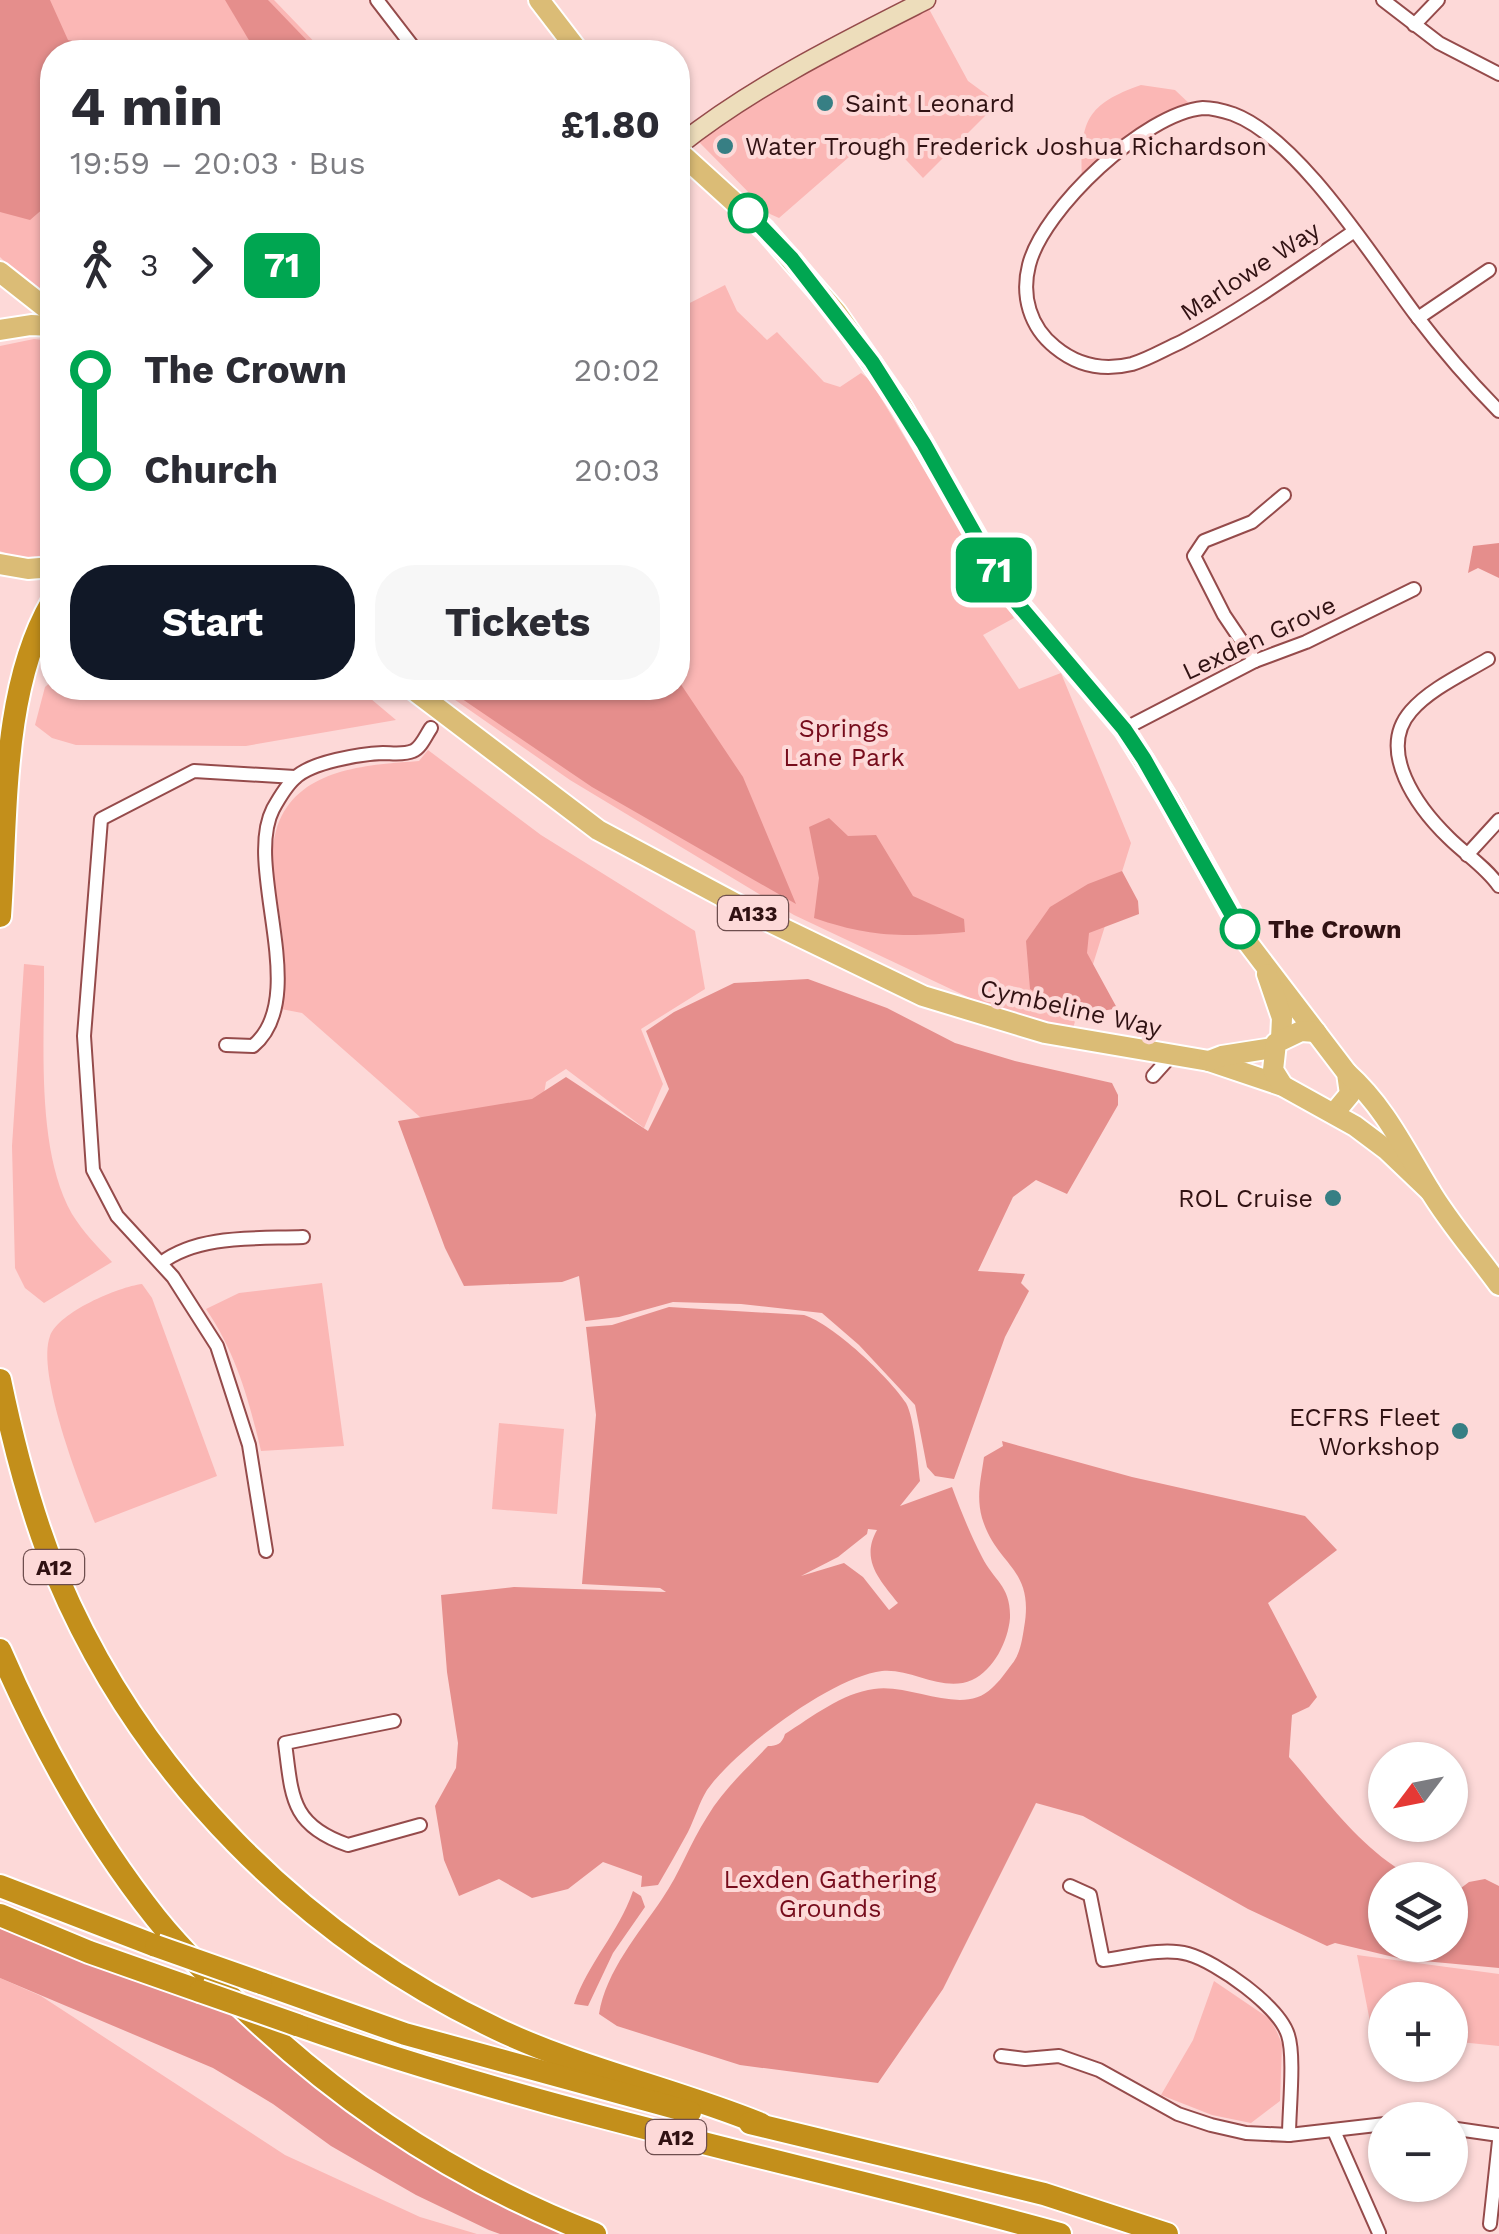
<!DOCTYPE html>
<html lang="en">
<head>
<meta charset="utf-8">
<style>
	:root { --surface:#fff; --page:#f7f7f7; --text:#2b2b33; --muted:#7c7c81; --accent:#111827 }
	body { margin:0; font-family:"Work Sans",sans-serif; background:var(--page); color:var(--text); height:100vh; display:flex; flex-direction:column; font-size:38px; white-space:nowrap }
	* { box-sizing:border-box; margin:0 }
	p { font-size:32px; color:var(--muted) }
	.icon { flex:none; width:55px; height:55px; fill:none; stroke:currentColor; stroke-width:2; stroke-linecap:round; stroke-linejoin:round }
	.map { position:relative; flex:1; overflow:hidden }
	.side { position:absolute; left:40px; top:40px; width:650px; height:660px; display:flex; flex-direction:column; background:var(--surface); border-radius:40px; box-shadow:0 2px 8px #0004 }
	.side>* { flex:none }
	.badge { padding:0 20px; border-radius:15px; font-size:35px; line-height:65px }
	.needle { width:65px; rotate:238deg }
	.fabs { position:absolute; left:1368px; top:1742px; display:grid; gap:20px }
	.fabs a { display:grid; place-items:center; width:100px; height:100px; border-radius:50%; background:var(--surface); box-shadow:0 2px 8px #0004; font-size:50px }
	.map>.badge { position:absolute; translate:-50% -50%; box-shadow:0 0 0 5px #fff }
	.legs { display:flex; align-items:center; gap:15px; height:110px; padding:0 30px; font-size:32px }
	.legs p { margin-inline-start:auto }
	.headline { display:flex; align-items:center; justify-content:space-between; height:170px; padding:0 30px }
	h1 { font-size:55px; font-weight:700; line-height:75px }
	.primary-button { display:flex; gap:20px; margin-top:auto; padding:20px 30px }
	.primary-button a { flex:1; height:115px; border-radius:40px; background:var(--accent); color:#fff; font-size:40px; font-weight:700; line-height:115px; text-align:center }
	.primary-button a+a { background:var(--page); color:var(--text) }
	ul { padding:0 30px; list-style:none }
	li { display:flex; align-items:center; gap:35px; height:100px; font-size:38px }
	li i { display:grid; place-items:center; width:15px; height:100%; margin:0 12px; background:currentColor }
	li i::after { content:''; width:25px; height:25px; margin:-12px; border:8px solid; border-radius:50%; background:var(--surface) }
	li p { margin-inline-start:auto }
	li:first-child i { background:linear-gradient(#0000 50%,currentColor 0) }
	li:last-child i { background:linear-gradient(currentColor 50%,#0000 0) }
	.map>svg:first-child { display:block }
</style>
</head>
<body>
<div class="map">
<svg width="1499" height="2234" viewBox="0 0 1499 2234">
	<rect width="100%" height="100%" fill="#fdd9d8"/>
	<!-- green -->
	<g fill="#fbb7b5">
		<polygon points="0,0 274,0 324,52 52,52 52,298 26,283 0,257"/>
		<polygon points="929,9 968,81 998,103 923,178 893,146 849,157 779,218 770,214 700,143 702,137 778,83"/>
		<path d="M1141,85L1175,90L1193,107L1126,139L1082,176C1080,121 1087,104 1141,85Z"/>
		<polygon points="725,285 737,311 767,340 777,332 824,382 840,387 861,373 870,380 1014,618 983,635 1019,689 1061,673 1131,843 1073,1028 991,1008 794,915 570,780 438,688 678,688 678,309"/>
		<polygon points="34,339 52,341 52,558 15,557 0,551 0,346"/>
		<polygon points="52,681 52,688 358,688 396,720 246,746 76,745 52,738 35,725 45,687"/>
		<path d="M428,750L541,835L695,931L705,989L641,1029L663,1084L644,1128L566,1069L546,1082L536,1141L437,1132L302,1013L281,1009C282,986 285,962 283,939C280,905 266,864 276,831C294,768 366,765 419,761Z"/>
		<path d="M24,964L44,966C45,1040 35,1148 72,1214C83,1232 98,1247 112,1262L44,1303L25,1288L15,1268L12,1146Z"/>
		<path d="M322,1283L344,1446L261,1451C249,1400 236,1353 206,1309L239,1293Z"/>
		<path d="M142,1284L152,1298L217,1476L95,1523C80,1485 36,1373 50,1336C59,1312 118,1287 142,1284Z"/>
		<polygon points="499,1423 564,1429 557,1514 492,1509"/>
		<polygon points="1357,1955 1499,1974 1499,2046 1450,2041 1450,2000 1385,2000 1385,2033 1372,2032"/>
		<polygon points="0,1978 41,1996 285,2155 420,2217 477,2234 0,2234"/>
		<polygon points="1214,1981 1270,2019 1277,2032 1282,2044 1280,2101 1251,2123 1212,2115 1161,2095 1193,2040"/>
	</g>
	<!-- forest -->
	<g fill="#e58e8c" fill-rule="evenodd">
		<polygon points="0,0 50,0 68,40 120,52 52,52 52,201 30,220 0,212"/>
		<polygon points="225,0 268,0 318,52 256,52"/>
		<polygon points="1499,543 1499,578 1478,568 1468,573 1473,546"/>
		<polygon points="678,680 743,777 796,904 592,787 446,688 678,688"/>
		<path d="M829,818L848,836L876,835L913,896L964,919L965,932C906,937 872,938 814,918L819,878L809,827Z"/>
		<path d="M1122,871L1138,901L1139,914L1089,933L1087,953L1117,1008C1084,1017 1059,1007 1030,989L1026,941L1050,907L1088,884Z"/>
		<polygon points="808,979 887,1008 955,1043 1015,1061 1112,1083 1118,1095 1118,1105 1067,1194 1036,1180 1013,1197 978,1271 1025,1274 1021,1283 1029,1291 1005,1337 954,1479 935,1476 927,1467 915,1405 859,1345 822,1313 741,1304 673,1302 619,1317 585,1321 579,1276 562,1282 464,1286 445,1248 398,1121 532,1099 566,1077 648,1131 669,1089 646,1031 674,1012 734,983"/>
		<path d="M669,1307L804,1315C833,1324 889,1377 906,1403C914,1417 918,1463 920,1481L900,1506L952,1487C961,1511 970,1534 982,1557C994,1581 1011,1586 1010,1618C1008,1641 994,1670 972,1680C943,1693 911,1668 882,1671C832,1677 736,1749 707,1790C699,1803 695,1818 688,1832C678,1850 668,1868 658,1885L641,1887L642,1876L603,1862L568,1889L532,1898L499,1879L459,1896L444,1860L435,1806L456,1768L458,1743L447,1672L441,1595L514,1587L666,1592L660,1588L582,1584L596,1415L586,1327L612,1325ZM868,1529L877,1530C860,1560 880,1580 898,1603L889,1610L863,1577L844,1563L801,1576L838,1557L867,1534Z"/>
		<path d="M1002,1441L1132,1477L1305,1516L1337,1550L1268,1603L1317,1697L1309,1707L1292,1715L1289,1757C1321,1794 1353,1838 1394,1866C1408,1877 1423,1873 1438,1880H1385V1945H1450V1887L1457,1891L1469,1882L1485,1879L1499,1886V1968L1402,1959L1335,1943L1327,1946L1248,1909L1083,1816L1036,1803L943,1989L878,2083L740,2065L617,2026L599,2014C606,1971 639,1933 662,1899C680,1873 690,1843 707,1817C723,1790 746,1769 768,1746C777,1746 782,1744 785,1734C812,1717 842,1693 874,1689C911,1683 963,1717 992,1688C999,1682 1006,1672 1012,1664C1020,1654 1022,1641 1024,1628C1035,1567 997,1567 982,1518C976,1496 981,1479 984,1457L1003,1446Z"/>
		<path d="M633,1891L641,1896L645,1907L613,1953L588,2006L574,2004C589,1961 618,1934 633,1891Z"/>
		<polygon points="0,1925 293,2036 297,2039 246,2021 295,2060 580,2234 500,2234 489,2230 416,2195 331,2146 273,2104 213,2068 0,1978"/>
	</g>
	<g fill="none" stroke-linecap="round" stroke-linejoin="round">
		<!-- street casing -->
		<g stroke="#954b4b" stroke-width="16">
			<g id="street">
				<polyline points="377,0 417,52"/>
				<polyline points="1383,0 1439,43 1499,74"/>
				<polyline points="1414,25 1438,0"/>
				<path d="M1353,232C1296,271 1242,310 1181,342C1165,349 1149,359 1132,364C1104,371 1078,366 1055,347C1030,327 1021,296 1029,265C1043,209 1145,113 1203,108C1212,108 1224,111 1233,114C1298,138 1373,258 1415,314C1441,348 1468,380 1499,411"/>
				<polyline points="1418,318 1489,270"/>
				<path d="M1488,659C1463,674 1430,689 1411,711C1376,751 1418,808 1449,838C1465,854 1486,867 1499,886"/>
				<polyline points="1255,661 1224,615 1194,556 1204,541 1252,522 1284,495"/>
				<polyline points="1124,729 1255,661 1306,642 1414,589"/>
				<polyline points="1467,855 1499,820"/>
				<path d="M226,1045L253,1046C312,997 243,867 273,809C278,800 287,785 295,778C311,762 360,754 383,753C392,753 404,755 413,751C421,748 426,735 431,728"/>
				<polyline points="1153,1076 1170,1057"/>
				<path d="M161,1263C199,1234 257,1239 303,1237"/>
				<polyline points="266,1551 249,1445 217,1346 173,1277 117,1216 93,1170 84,1036 101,819 194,771 295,777"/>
				<path d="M394,1721L285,1743C292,1796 290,1825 348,1845L420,1825"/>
				<path d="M1070,1886L1090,1895L1103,1960C1129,1957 1162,1947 1188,1954C1217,1962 1279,2006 1288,2035C1295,2056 1289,2110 1289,2135"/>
				<polyline points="1001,2056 1025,2059 1059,2056 1099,2070 1178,2114 1211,2125 1246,2133 1289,2135 1385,2124"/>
				<polyline points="1450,2128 1499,2135"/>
				<polyline points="1334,2131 1379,2233"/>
				<polyline points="1490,2224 1499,2141"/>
			</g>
		</g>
		<!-- secondary casing -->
		<g stroke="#954b4b" stroke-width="21">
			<path id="secondary" d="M678,146C752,87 841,43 926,0"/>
		</g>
		<!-- primary casing -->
		<g stroke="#fff" stroke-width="24">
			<g id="primary">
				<polyline points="539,0 579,52"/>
				<polyline points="678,151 765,230 836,312 902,407 1007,590 1124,729 1169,801 1248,943 1347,1073 1350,1094 1335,1112"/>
				<polyline points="0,272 52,313"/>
				<polyline points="0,330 31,325 52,326"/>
				<polyline points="0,564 28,569 52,567"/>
				<polyline points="411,688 598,830 772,923 923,996 1045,1033 1209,1061 1283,1086 1355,1126 1387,1150 1430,1191"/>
				<polyline points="1267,974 1282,1018 1281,1039"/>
				<polyline points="1209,1061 1222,1056 1273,1048"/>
				<path d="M1347,1073C1384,1106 1404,1148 1429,1189C1449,1223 1476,1253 1499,1285"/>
				<polyline points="1283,1086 1273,1070 1276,1043 1301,1031 1316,1032"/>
			</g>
		</g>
		<!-- highway casing -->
		<g stroke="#fff" stroke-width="26">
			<g id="highway">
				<path d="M0,916C7,816 1,690 52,602"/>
				<path d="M0,1380C14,1447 31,1513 57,1576C141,1775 303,1937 497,2029C581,2069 675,2089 761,2124"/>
				<path d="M0,1650C41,1745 91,1836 156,1918C184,1953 218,1985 251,2016C352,2111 465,2184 595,2234"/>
				<polyline points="0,1886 156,1946"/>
				<polyline points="0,1915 89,1952 200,1991"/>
				<polyline points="261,1983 405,2034 690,2112"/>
				<path d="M297,2025C546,2113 806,2164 1060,2234"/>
				<polyline points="750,2123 1044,2194 1167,2234"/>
			</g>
		</g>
		<!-- street -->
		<use href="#street" stroke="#fff" stroke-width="12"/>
		<!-- secondary -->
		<use href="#secondary" stroke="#edddbb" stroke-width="18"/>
		<!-- primary -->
		<use href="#primary" stroke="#dbbc76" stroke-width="20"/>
		<!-- highway -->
		<use href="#highway" stroke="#c38f1b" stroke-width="22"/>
		<!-- highway-bridge casing -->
		<g stroke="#fff" stroke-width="26" stroke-linecap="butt">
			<g id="highway-bridge">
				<polyline points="156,1946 261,1983"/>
				<polyline points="200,1991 297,2025"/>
			</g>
		</g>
		<!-- highway-bridge -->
		<use href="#highway-bridge" stroke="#c38f1b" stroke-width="22"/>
	</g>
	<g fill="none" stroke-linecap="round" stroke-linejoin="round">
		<!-- line-1 casing -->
		<g stroke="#fff" stroke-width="22">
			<polyline id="line-1" points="748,213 792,259 872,362 924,444 1006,590 1124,729 1144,759 1240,929"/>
		</g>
		<!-- line-1 -->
		<use href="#line-1" stroke="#00a651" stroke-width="15"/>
	</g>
	<!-- markers -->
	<g fill="#377f84" stroke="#fdd9d8" stroke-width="4">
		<circle cx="825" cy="103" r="10"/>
		<circle cx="725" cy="146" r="10"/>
		<circle cx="1333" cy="1198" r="10"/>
		<circle cx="1460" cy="1431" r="10"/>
	</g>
	<g fill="#fff" stroke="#00a651" stroke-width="5">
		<circle cx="748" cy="213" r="18"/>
		<circle cx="1240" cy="929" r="18"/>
	</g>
	<g text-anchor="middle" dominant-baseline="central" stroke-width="8" stroke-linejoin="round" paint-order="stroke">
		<!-- shield labels -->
		<g fill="#fdd9d8" stroke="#6e4e4e" stroke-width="2.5">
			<rect x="718" y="896" width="70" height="34" rx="8"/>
			<rect x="24" y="1550" width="60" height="34" rx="8"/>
			<rect x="646" y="2120" width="60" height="34" rx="8"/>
		</g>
		<g font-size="22" font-weight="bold" fill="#311213">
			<text x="753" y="913">A133</text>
			<text x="54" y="1567">A12</text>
			<text x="676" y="2137">A12</text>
		</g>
		<!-- poi labels -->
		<g font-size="25" fill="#311213" stroke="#fdd9d8" text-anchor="start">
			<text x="845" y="103">Saint Leonard</text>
			<text x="745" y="146">Water Trough Frederick Joshua Richardson</text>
			<text x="1313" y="1198" text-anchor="end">ROL Cruise</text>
			<text x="1440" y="1417" text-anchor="end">ECFRS Fleet<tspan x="1440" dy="29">Workshop</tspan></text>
		</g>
		<!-- street labels -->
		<g font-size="25" fill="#311213" stroke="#fdd9d8">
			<text transform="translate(1250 271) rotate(-33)">Marlowe Way</text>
			<text transform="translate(1259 638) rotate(-25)">Lexden Grove</text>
			<text transform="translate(1071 1008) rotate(13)">Cymbeline Way</text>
		</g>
		<!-- park labels -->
		<g font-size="25" fill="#760c1c" stroke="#fdd9d8">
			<text x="844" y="728">Springs<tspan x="844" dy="29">Lane Park</tspan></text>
			<text x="830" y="1879">Lexden Gathering<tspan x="830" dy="29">Grounds</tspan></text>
		</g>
		<!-- stop labels -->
		<g font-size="25" font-weight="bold" fill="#311213" stroke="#fdd9d8" text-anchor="start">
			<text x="1268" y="929">The Crown</text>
		</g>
	</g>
</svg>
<div class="fabs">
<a><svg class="needle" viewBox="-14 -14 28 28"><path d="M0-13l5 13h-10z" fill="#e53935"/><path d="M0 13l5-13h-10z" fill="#7c7c81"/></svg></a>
<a><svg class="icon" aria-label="layers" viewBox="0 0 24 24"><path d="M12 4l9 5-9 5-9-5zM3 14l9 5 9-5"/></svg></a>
<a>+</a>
<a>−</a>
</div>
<b class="badge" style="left:994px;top:570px;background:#00a651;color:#fff">71</b>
<section class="side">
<div class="headline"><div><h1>4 min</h1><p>19:59 – 20:03 · Bus</p></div><b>£1.80</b></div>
<div class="legs"><svg class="icon" aria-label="walk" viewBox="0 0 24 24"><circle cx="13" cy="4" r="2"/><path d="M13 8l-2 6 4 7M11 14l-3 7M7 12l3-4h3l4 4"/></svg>3<svg class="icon" aria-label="forward" viewBox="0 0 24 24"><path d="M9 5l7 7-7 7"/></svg><b class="badge" style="background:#00a651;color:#fff">71</b></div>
<ul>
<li><i style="color:#00a651"></i><b>The Crown</b><p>20:02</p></li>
<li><i style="color:#00a651"></i><b>Church</b><p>20:03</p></li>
</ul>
<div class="primary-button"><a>Start</a><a>Tickets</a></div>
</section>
</div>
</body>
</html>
